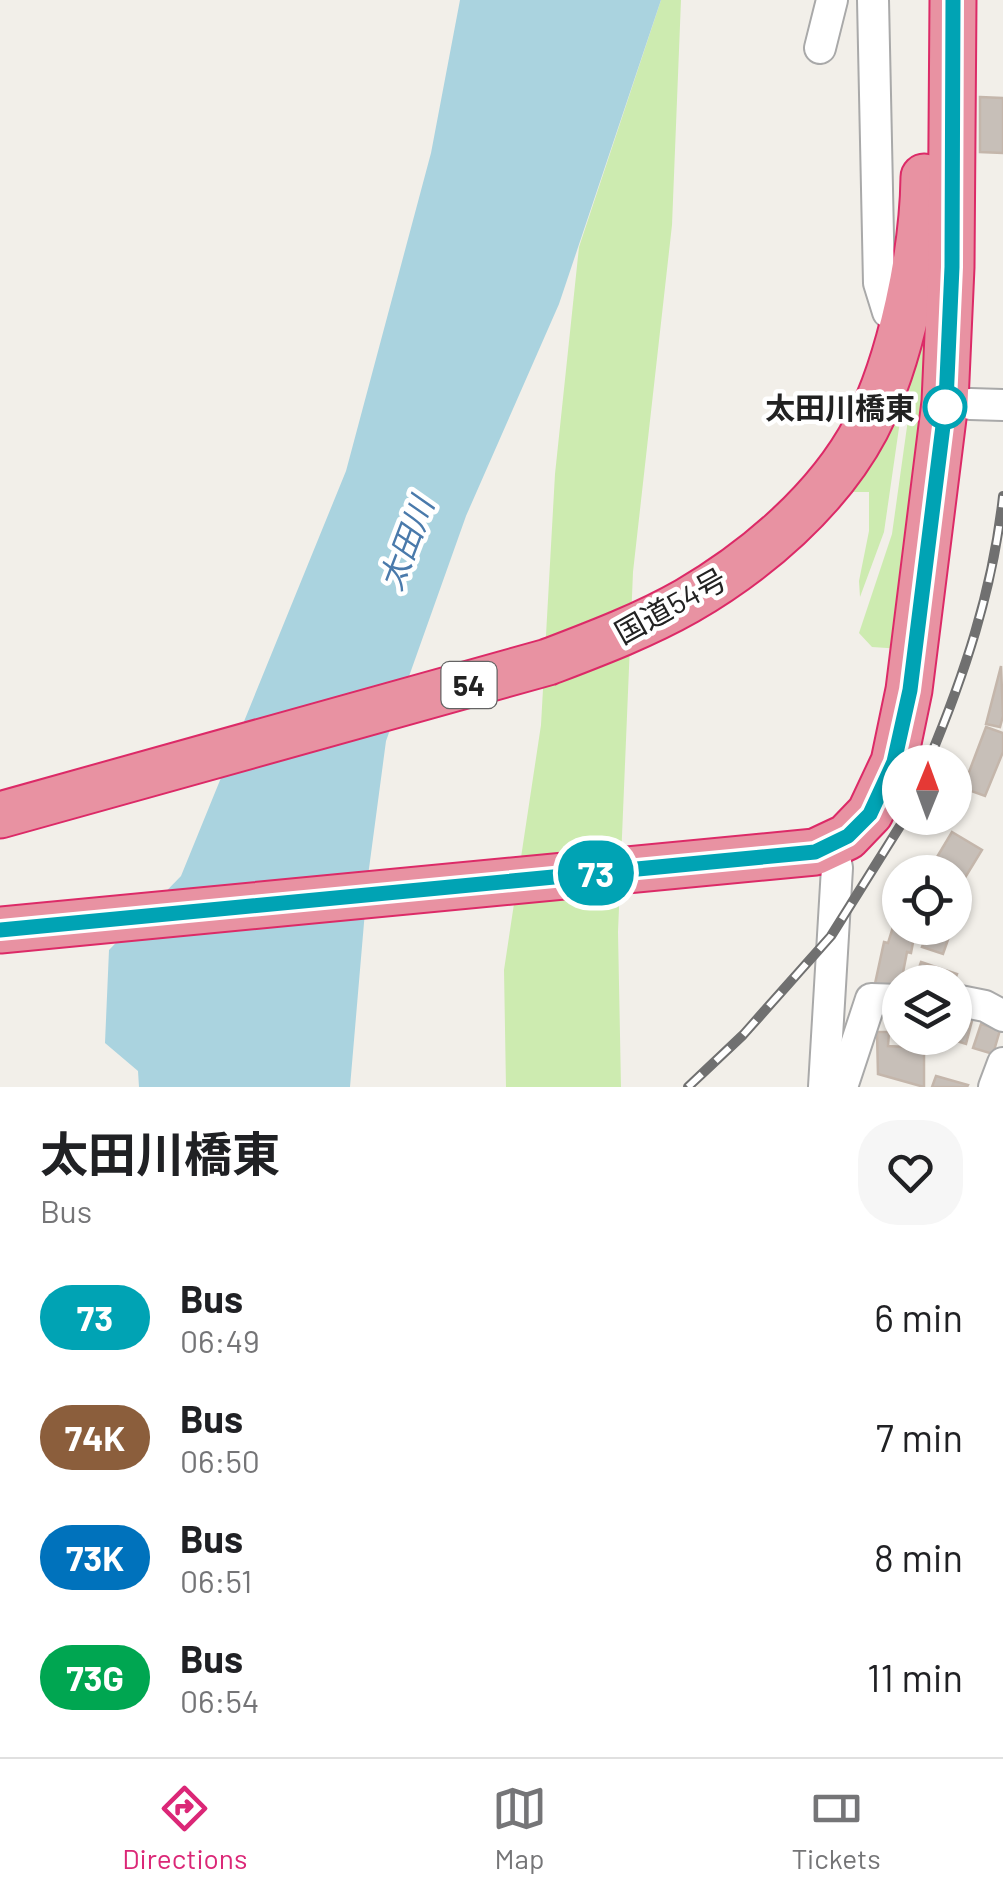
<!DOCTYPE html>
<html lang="en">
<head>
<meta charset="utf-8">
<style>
	:root { --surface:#fff; --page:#f6f6f6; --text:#202124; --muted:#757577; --line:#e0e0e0; --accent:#db2777 }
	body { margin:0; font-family:Barlow,"Noto Sans JP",sans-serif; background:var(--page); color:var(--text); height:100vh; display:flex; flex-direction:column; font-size:38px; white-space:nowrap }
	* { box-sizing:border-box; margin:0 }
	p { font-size:32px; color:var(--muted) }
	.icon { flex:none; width:55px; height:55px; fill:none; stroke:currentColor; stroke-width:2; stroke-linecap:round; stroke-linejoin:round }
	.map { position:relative; height:1087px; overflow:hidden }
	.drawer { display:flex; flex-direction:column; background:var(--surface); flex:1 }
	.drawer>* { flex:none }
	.badge { padding:0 20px; border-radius:32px; font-size:35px; line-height:65px }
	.needle { width:65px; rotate:1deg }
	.controls { position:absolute; left:882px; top:745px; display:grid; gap:20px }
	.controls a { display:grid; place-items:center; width:90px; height:90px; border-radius:50%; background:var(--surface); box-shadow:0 2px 8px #0004; font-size:50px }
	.map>.badge { position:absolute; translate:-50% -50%; box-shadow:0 0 0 5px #fff }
	.round { display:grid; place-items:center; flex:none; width:105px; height:105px; border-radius:40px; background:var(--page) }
	.overview { display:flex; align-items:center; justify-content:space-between; height:170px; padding:0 40px }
	h1 { font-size:48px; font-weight:700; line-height:75px }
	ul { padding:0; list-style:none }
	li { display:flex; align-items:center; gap:30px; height:120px; padding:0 40px }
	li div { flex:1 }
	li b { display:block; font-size:38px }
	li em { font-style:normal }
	li .badge { min-width:110px; font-weight:700; text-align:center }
	.tab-bar { display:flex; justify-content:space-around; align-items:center; height:140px; border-top:2px solid var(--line); background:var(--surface); font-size:28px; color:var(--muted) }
	.tab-bar a { display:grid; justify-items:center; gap:5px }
	.tab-bar .selected { color:var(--accent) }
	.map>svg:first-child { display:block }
</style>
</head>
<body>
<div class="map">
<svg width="1003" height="1087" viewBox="0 0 1003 1087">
	<rect width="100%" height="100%" fill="#f2efe9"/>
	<!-- grass -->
	<g fill="#cdebb0">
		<polygon points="661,0 681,0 672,225 633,572 618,932 621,1087 506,1087 504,970 541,725 555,474 579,247"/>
		<polygon points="940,242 902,649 872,647 859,633 892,534 911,398 904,369"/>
		<polygon points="903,400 884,532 860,597 859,581 869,531 869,492 845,492"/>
	</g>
	<!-- water -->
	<polygon fill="#aad3df" points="460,0 661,0 559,304 466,516 386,741 368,876 350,1087 139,1087 138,1071 105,1043 109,950 181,876 346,471 431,153"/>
	<!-- building -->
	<g fill="#c7bfb8" stroke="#c4b6ab" stroke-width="2.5">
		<polygon points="980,97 1003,98 1003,153 980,152"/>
		<polygon points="1001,666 1003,716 1000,727 986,724"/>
		<polygon points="986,727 1003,733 1003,752 985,796 963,788"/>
		<polygon points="952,832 982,850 955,894 955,872 928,872"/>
		<polygon points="893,927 915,932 911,953 907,952 900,988 873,993 884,942 888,943"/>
		<polygon points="929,928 951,931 943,954 922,947"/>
		<polygon points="921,962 957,974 954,982 914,982"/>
		<polygon points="955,1008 974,1013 966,1044 947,1038 955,1038"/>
		<polygon points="981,1024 1000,1030 993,1054 973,1048"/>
		<polygon points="877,1032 889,1032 888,1046 924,1048 924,1087 878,1074"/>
		<polygon points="936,1076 968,1085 967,1087 932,1087"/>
	</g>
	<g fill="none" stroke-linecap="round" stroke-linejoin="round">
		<!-- minor casing -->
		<g stroke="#a9a9a9" stroke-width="34">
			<g id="minor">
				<polyline points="873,0 879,283 888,312"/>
				<polyline points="820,48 832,0"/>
				<polyline points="970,404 1003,405"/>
				<polyline points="955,1000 985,1006 1003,1016"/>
				<polyline points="824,1087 837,868 833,846"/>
				<polyline points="842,1087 871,999 900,1000"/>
				<polyline points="994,1087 1003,1063"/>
			</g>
		</g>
		<!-- highway casing -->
		<g stroke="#dc2a67" stroke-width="49">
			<g id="highway">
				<path d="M0,815L548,662C595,644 643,626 687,601C756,561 828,500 866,428C901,360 923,252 924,177"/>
				<polyline points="0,930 815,852 847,837 870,813 894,762 909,690 945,402 951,267 953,0"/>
			</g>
		</g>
		<!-- minor -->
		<use href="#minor" stroke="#fff" stroke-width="30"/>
		<!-- highway -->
		<use href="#highway" stroke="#e892a2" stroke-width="45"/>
		<!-- rail casing -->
		<g stroke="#707070" stroke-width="10">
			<g id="rail">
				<path d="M928,762C964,676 993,590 1003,496"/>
				<polyline points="688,1087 743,1035 831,936 905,818"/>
			</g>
		</g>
		<!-- rail -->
		<use href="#rail" stroke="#fff" stroke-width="6" stroke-dasharray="19" stroke-linecap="butt"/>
	</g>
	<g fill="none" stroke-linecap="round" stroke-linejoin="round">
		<!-- line casing -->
		<g stroke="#fff" stroke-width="22">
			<polyline id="line" points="0,930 815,852 848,836 870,814 894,762 910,690 946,402 952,267 953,0"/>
		</g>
		<!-- line -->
		<use href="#line" stroke="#00a3b4" stroke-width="15"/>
	</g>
	<!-- markers -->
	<circle fill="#fff" stroke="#00a3b4" stroke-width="5" cx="945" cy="407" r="20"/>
	<g text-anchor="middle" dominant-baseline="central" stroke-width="9" stroke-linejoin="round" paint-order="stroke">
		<!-- shield labels -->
		<rect fill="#fff" stroke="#646464" stroke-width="2.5" x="441.5" y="662" width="55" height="46" rx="8"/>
		<g font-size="28" font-weight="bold" fill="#222">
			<text x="469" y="685">54</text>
		</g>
		<!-- stop labels -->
		<g font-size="30" font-weight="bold" fill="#222" stroke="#fff" text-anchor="end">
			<text x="915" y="407">太田川橋東</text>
		</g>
		<!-- street labels -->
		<g font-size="30" fill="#222" stroke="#fff">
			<text transform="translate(670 605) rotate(-29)">国道54号</text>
		</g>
		<!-- water labels -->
		<g font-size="32" font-style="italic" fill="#4a7aab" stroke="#fff">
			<text transform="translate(405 543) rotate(-69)">太田川</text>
		</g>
	</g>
</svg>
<div class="controls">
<a><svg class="needle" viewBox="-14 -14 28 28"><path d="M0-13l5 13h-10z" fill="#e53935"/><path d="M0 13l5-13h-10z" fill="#757577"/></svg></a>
<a><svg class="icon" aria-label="locate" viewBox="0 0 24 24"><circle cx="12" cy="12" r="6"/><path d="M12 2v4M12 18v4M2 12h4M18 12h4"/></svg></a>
<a><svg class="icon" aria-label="layers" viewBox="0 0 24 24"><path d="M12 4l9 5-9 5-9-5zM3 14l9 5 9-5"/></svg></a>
</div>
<b class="badge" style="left:596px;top:873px;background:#00a3b4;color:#fff">73</b>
</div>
<section class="drawer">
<div class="overview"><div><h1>太田川橋東</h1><p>Bus</p></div><a class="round"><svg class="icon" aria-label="heart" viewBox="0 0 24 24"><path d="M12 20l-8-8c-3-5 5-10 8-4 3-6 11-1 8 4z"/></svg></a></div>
<ul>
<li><span class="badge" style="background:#00a3b4;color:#fff">73</span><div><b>Bus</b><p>06:49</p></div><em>6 min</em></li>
<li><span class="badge" style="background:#8b5e3c;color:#fff">74K</span><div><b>Bus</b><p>06:50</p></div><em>7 min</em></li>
<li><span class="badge" style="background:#0072bc;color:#fff">73K</span><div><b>Bus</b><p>06:51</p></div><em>8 min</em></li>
<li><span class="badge" style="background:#00a651;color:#fff">73G</span><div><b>Bus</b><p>06:54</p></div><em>11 min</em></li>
</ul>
</section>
<nav class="tab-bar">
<a class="selected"><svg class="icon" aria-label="directions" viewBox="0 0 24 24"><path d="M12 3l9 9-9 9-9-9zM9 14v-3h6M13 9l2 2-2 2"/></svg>Directions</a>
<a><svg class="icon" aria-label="map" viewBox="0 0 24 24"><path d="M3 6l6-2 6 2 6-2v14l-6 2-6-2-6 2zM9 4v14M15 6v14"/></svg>Map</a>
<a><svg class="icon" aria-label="tickets" viewBox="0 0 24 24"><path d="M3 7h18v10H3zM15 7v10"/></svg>Tickets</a>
</nav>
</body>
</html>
